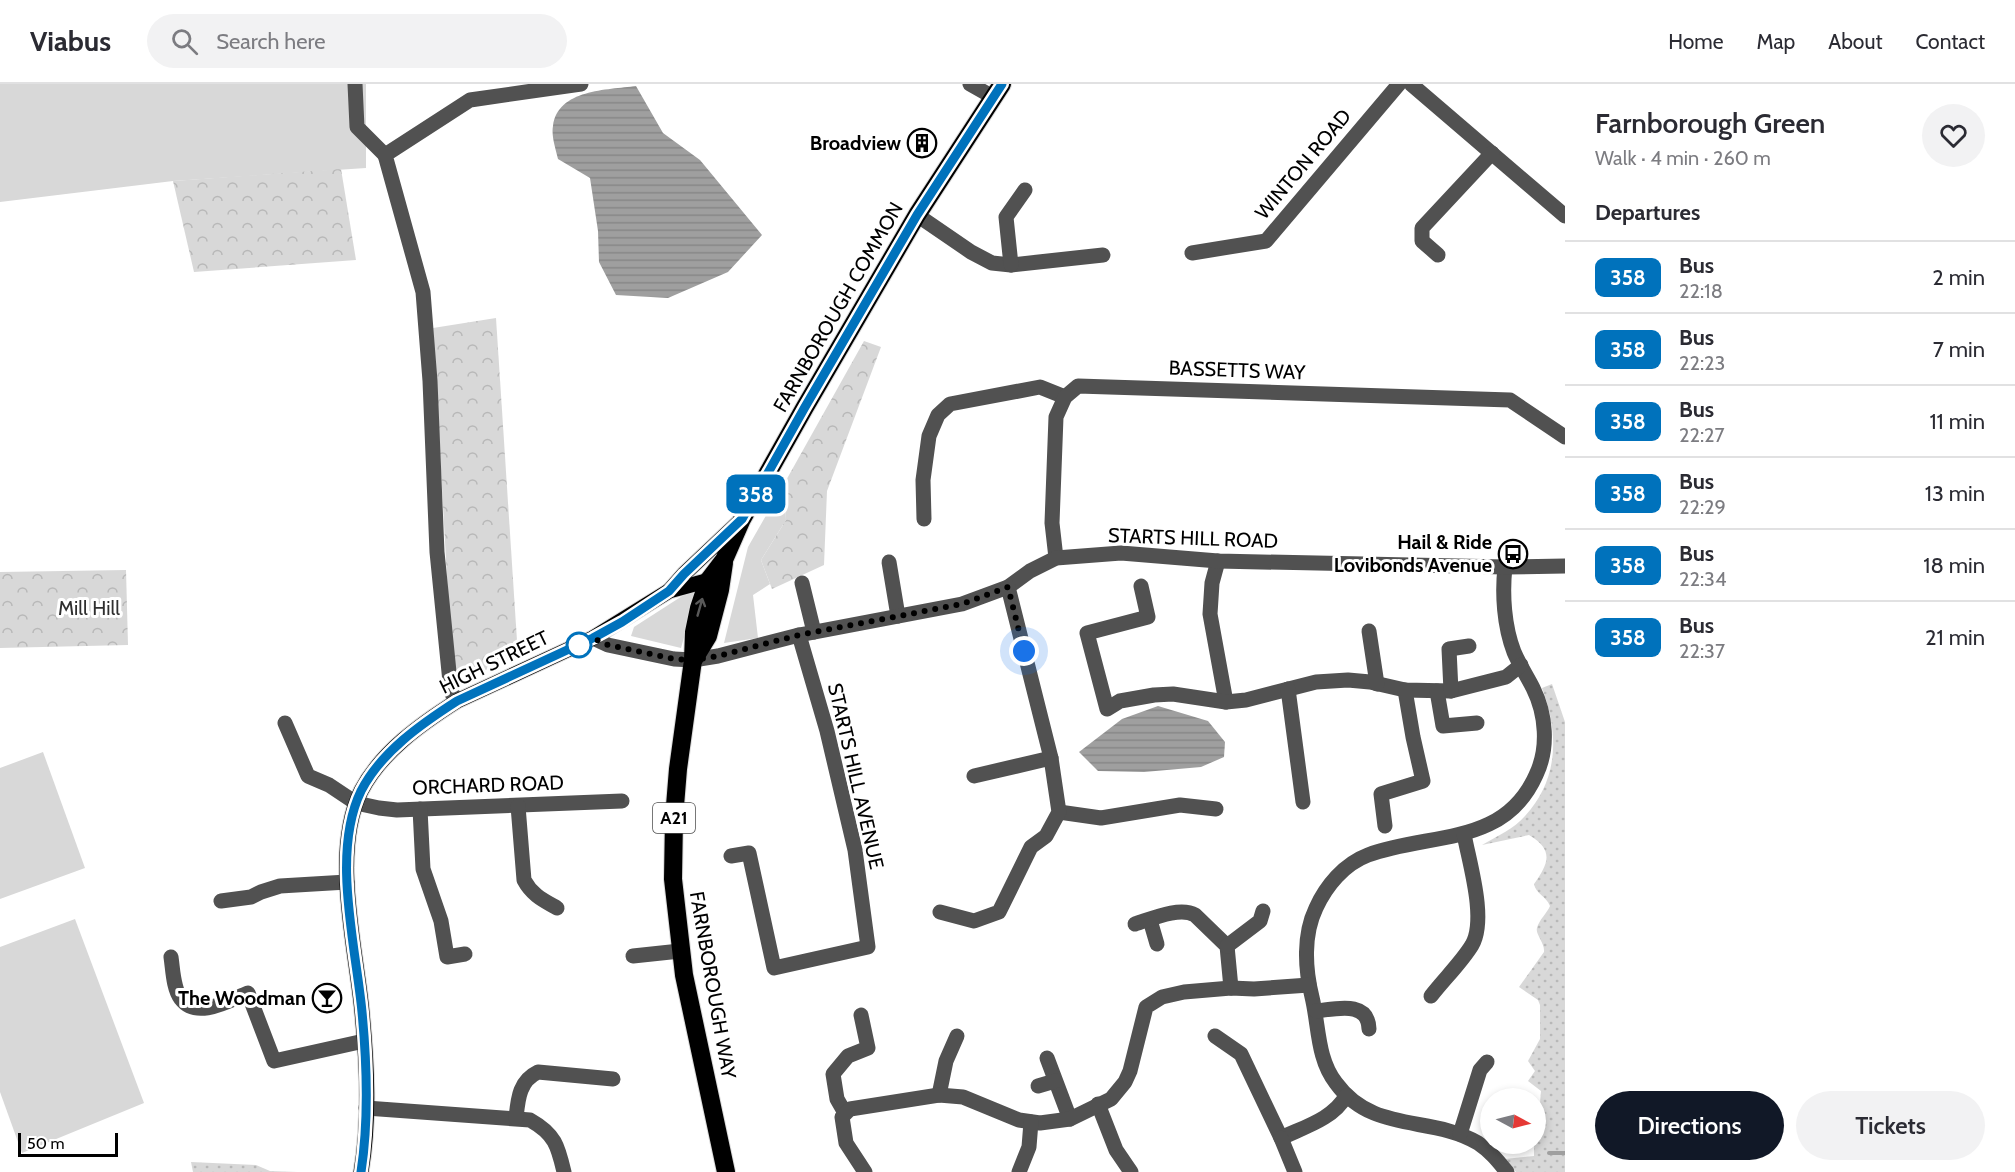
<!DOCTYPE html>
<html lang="en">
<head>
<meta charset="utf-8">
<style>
	:root { --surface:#fff; --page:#f2f2f3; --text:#2b2b33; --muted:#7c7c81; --line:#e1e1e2; --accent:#111827 }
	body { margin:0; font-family:Cabin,sans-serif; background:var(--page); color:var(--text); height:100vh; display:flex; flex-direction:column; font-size:22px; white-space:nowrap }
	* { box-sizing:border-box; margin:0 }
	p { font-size:20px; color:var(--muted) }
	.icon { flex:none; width:33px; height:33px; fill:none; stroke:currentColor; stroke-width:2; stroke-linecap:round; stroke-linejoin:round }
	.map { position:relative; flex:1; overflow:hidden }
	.panel { display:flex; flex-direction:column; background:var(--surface); width:450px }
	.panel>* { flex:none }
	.badge { padding:0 12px; border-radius:9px; font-size:21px; line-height:39px }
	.needle { width:39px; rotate:97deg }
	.controls { position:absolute; left:1480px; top:1004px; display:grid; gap:12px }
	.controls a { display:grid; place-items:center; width:66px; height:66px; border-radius:50%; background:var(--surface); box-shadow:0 3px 9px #0003; font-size:30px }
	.scale { position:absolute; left:18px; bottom:15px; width:100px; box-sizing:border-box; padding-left:6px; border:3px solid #000; border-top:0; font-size:16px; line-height:21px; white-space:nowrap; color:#000; -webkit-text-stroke:4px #fff; paint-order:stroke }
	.you { position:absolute; width:30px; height:30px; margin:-15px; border:4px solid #fff; border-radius:50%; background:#1a73e8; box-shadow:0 0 0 9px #1a73e833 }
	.map>.badge { position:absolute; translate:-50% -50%; box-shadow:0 0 0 3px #fff }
	h2 { padding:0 30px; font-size:22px; line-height:54px }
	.round { display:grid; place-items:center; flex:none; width:63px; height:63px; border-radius:32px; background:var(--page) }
	.overview { display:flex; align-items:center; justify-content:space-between; height:102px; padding:0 30px }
	h1 { font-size:28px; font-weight:600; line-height:45px }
	.primary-button { display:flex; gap:12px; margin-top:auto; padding:12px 30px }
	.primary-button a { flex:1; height:69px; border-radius:36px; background:var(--accent); color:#fff; font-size:24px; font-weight:600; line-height:69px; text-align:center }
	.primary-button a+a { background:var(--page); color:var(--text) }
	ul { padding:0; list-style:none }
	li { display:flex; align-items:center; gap:18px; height:72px; padding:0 30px; border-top:2px solid var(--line) }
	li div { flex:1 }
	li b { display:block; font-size:22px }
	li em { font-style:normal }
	li .badge { min-width:66px; font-weight:700; text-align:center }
	header { display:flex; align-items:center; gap:36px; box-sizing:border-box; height:84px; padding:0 30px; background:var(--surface); border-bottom:2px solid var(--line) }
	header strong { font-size:28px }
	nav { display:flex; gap:33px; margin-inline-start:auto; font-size:21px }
	.search { width:420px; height:54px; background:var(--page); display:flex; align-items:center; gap:15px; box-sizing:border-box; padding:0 21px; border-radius:33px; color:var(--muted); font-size:22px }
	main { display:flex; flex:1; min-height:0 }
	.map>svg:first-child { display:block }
</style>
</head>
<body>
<header>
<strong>Viabus</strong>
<div class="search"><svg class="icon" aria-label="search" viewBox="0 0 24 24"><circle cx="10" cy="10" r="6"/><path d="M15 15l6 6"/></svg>Search here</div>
<nav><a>Home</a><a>Map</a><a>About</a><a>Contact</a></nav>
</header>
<main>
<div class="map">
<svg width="1565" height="1088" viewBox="0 0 1565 1088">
	<defs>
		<pattern id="forest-crowns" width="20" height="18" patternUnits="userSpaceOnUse" patternTransform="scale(1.5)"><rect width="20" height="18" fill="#d8d8d8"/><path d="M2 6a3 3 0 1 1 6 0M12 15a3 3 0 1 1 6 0" fill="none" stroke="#b8b8b8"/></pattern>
		<pattern id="park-dots" width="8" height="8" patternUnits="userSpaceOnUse" patternTransform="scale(1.5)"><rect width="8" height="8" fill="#d8d8d8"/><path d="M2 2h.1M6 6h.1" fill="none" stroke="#b8b8b8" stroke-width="1.8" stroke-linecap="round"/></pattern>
		<pattern id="water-rules" width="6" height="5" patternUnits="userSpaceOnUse" patternTransform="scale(1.5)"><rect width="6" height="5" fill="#9f9f9f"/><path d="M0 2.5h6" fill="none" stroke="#878787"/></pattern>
	</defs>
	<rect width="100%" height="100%" fill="#fff"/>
	<!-- grass -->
	<g fill="#d8d8d8">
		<polygon points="0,0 366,0 366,84 173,97 0,118"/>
		<polygon points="784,400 786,436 761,476 770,500 753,511 758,554 724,559 748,463"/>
		<polygon points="690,507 696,511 681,564 631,552 634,543"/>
		<polygon points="43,668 85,784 0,815 0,684"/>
		<polygon points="75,835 144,1019 22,1069 0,1008 0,863"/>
	</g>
	<!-- forest -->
	<g fill="url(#forest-crowns)">
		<polygon points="341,85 356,176 194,188 173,97"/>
		<polygon points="496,234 518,572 453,600 433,244"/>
		<polygon points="864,257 881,263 827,407 824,481 772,505 761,476 786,436 784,400"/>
		<polygon points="126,486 128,561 0,564 0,488"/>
	</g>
	<!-- park -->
	<g fill="url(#park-dots)">
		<path d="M1552,600L1565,638V1088H1516L1505,1075L1534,1072V1059H1536V1025L1540,1019L1541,1007L1528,997L1535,987L1528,977L1540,955V921L1538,916L1519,903L1544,868C1545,859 1535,850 1537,844C1539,836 1547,829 1550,822C1546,812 1536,810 1534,800C1549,779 1554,766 1529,751L1482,761C1497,752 1514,745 1525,732C1559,695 1559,649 1542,604Z"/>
		<polygon points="191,1078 256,1081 270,1087 297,1088 193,1088"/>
	</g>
	<!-- water -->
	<g fill="url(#water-rules)">
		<path d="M636,2L663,49L700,76L762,151L728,188L668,214L616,211L599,178L598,147L590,94L558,75C556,66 551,52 553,42C558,5 607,6 636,2Z"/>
		<polygon points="1158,622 1208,637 1225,658 1224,673 1201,683 1144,688 1098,687 1079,668 1122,635"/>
	</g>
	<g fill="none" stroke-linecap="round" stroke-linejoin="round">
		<!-- stream -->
		<polyline stroke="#9f9f9f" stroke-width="4" points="1549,1069 1565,1069"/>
		<!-- major casing -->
		<g stroke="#dbdbdb" stroke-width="17">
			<g id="major">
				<polyline points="669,507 684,490 737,440"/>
				<path d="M361,1088C370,1036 367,980 362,928C356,863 331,769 361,707C381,668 421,640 457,617L593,554L669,507L717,494"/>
			</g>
		</g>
		<!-- highway casing -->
		<g stroke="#dbdbdb" stroke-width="20">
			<g id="highway">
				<polyline points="694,575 708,552 720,506 724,479"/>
				<polyline points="726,1088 684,891 673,795 674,734 678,685 693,576 694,548 699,524 708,497 724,476 742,435 805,323 917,131 1002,0"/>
			</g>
		</g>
		<!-- minor -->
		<g stroke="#515151" stroke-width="15">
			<polyline points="355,0 357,43 385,71"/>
			<polyline points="970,0 993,13"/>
			<polyline points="1411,0 1565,132"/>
			<polyline points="917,131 971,168 992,179 1011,181 1103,171"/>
			<polyline points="1192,169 1266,157 1399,0"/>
			<polyline points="1438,171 1422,157 1422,144 1492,69"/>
			<polyline points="1011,181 1006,133 1025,106"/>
			<polyline points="924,435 923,396 929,352 938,331 950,320 1040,303 1065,313"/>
			<polyline points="1056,474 1052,439 1056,333 1065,313 1078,302 1510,316 1565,353"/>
			<polyline points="1218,477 1212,499 1210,530 1226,618"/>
			<polyline points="889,478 898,532"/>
			<path d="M1505,483C1502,510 1504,542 1514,568C1519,580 1527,592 1533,604C1546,630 1549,664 1536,691C1504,763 1430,748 1368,771C1344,780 1326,802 1316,824C1303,851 1305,885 1312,913C1319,942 1317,975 1336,999C1373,1050 1431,1031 1478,1059C1490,1067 1498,1077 1507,1088"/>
			<polyline points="802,499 814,548"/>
			<polyline points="1141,502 1148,533 1087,549 1107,625 1120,617 1154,611 1173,610 1226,618 1246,616 1316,598 1348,596 1370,598 1405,606 1451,607 1506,593 1521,581"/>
			<polyline points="1369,547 1377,600"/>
			<polyline points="593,554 608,561 674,575 693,576 718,572 799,551 962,520 1008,503 1030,487 1056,474 1121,469 1218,477 1505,483 1565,482"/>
			<polyline points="1288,605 1303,718"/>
			<polyline points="1437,607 1443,642 1477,639"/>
			<polyline points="1451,607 1449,565 1469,562"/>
			<polyline points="457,617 451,608 437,468 430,297 423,208 385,71 470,16 581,0"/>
			<polyline points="285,639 308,692 329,701 356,719 379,724 397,726 622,717"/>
			<polyline points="974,692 1051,674"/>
			<path d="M518,722L524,796C532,811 543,816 557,824"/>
			<polyline points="420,725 423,785 441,837 447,873 465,870"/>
			<polyline points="1059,728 1101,734 1180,721 1216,725"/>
			<polyline points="1385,742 1381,710 1423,697 1413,653 1405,606"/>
			<polyline points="731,772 749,769 774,884 868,863 855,766 827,647 799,551"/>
			<polyline points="221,817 251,813 261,808 280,802 347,798"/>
			<polyline points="940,828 974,837 999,828 1031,763 1046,752 1059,728 1051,674 1008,503"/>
			<polyline points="1150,836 1157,860"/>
			<path d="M1135,840C1151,835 1180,822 1195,831L1227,862L1231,904"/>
			<polyline points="1227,862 1260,837 1263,827"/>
			<polyline points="633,872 680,867"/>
			<path d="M171,873C173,886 173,904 181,915C197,936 230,916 248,909L274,977L364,957"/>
			<path d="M1431,912C1444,895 1461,879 1472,861C1487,835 1469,778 1464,750"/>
			<path d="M1316,927C1336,925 1368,916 1369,945"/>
			<path d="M1215,952L1241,970L1281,1054C1304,1043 1333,1035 1346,1012"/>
			<polyline points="1047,974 1070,1035"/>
			<polyline points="1038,1002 1055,997"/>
			<polyline points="939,1011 946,977 957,952"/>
			<polyline points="1098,1020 1116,1066 1131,1088"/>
			<path d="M366,1024L530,1036C555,1050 558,1062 564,1088"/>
			<polyline points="845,1029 837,1015 833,990 848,972 868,964 861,931"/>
			<path d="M516,1034C518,1015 519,997 538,988L613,995"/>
			<polyline points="1460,1050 1480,986 1487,978"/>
			<polyline points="1281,1054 1295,1088"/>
			<polyline points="865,1088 846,1059 842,1033 850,1025 939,1011 963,1013 1019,1036 1040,1039 1070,1035 1111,1015 1125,998 1130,987 1146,923 1162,913 1184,908 1231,904 1254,905 1309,901"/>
			<polyline points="1019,1088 1029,1063 1031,1038"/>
		</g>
		<!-- major -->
		<use href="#major" stroke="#000" stroke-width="15"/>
		<!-- highway -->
		<use href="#highway" stroke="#000" stroke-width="18"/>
	</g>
	<!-- one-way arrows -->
	<defs><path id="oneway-shaft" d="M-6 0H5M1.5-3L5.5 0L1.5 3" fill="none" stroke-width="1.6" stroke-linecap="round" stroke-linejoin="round" transform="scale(1.5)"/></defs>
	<use stroke="#595959" href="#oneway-shaft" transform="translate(700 523) rotate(-74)"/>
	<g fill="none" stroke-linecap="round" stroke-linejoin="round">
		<!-- line casing -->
		<g stroke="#fff" stroke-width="14">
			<path id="line" d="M361,1088C369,1036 367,980 362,928C356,863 331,769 361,707C381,668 421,640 457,617L593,554L622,538L669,507L684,490L742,435L805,323L917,131L1002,0"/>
		</g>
		<!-- line -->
		<use href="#line" stroke="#0072bc" stroke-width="9"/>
		<!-- walk -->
		<polyline stroke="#000" stroke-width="6" stroke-dasharray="0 10.8" points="579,561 574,564 593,554 608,561 674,575 693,576 718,572 799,551 962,520 1008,503 1024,567"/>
	</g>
	<!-- icons -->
	<defs>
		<g id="building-ring" transform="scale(1.5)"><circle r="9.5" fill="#fff" stroke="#000" stroke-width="1.5"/><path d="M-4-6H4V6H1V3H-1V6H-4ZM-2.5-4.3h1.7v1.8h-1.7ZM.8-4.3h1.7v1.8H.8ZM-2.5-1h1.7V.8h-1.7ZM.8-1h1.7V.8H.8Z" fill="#000"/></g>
		<g id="bus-ring" transform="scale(1.5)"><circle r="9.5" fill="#fff" stroke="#000" stroke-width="1.5"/><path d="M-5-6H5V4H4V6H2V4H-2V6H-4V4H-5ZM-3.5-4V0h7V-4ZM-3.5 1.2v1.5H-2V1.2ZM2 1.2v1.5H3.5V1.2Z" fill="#000"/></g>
		<g id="bar-ring" transform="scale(1.5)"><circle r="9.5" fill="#fff" stroke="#000" stroke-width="1.5"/><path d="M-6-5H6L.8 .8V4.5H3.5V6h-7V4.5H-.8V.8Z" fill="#000"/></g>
	</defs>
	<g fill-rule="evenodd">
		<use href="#building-ring" x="922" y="59"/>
		<use href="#bus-ring" x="1513" y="470"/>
		<use href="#bar-ring" x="327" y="914"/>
	</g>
	<!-- markers -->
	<circle fill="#fff" stroke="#0072bc" stroke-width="3" cx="579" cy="561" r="12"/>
	<g text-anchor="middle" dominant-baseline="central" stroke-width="6" stroke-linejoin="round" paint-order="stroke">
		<!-- shield labels -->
		<rect fill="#fff" stroke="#4c4c4c" stroke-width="1.5" x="653" y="719" width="42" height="30" rx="4.5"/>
		<g font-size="18" font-weight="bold" fill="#000">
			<text x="674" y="734">A21</text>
		</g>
		<!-- poi labels -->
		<g font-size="20" font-weight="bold" fill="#000" stroke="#fff" text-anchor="end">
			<text x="901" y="59">Broadview</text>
			<text x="1492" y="458">Hail &amp; Ride<tspan x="1492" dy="23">Lovibonds Avenue</tspan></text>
			<text x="306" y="914">The Woodman</text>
		</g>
		<!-- street labels -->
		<g font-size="20" fill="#000" stroke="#fff">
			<text transform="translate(1303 80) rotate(-50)">WINTON ROAD</text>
			<text transform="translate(838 223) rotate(-60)">FARNBOROUGH COMMON</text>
			<text transform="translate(1237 286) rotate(2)">BASSETTS WAY</text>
			<text transform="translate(1193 454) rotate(2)">STARTS HILL ROAD</text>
			<text transform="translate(494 578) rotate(-26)">HIGH STREET</text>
			<text transform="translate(856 692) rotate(77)">STARTS HILL AVENUE</text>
			<text transform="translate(488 701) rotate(-2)">ORCHARD ROAD</text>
			<text transform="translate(713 901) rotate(80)">FARNBOROUGH WAY</text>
		</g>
		<!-- park labels -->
		<g font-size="20" fill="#2f2f2f" stroke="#fff">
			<text x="89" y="524">Mill Hill</text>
		</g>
	</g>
</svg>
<div class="controls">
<a><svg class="needle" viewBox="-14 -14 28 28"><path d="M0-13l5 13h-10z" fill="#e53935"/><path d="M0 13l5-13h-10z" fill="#7c7c81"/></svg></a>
</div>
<div class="scale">50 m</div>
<div class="you" style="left:1024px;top:567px"></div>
<b class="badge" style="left:756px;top:410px;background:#0072bc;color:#fff">358</b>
</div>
<section class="panel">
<div class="overview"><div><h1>Farnborough Green</h1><p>Walk · 4 min · 260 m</p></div><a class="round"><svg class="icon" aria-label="heart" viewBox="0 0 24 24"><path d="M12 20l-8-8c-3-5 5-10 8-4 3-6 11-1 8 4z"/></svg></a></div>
<h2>Departures</h2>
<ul>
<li><span class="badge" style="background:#0072bc;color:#fff">358</span><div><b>Bus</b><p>22:18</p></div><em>2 min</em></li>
<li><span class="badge" style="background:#0072bc;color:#fff">358</span><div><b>Bus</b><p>22:23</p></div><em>7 min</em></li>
<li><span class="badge" style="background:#0072bc;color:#fff">358</span><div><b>Bus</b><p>22:27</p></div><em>11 min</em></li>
<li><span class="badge" style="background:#0072bc;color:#fff">358</span><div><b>Bus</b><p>22:29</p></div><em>13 min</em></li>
<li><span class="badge" style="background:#0072bc;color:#fff">358</span><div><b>Bus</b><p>22:34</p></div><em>18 min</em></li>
<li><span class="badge" style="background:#0072bc;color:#fff">358</span><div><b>Bus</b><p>22:37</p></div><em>21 min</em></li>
</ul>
<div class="primary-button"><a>Directions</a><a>Tickets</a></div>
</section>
</main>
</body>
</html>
